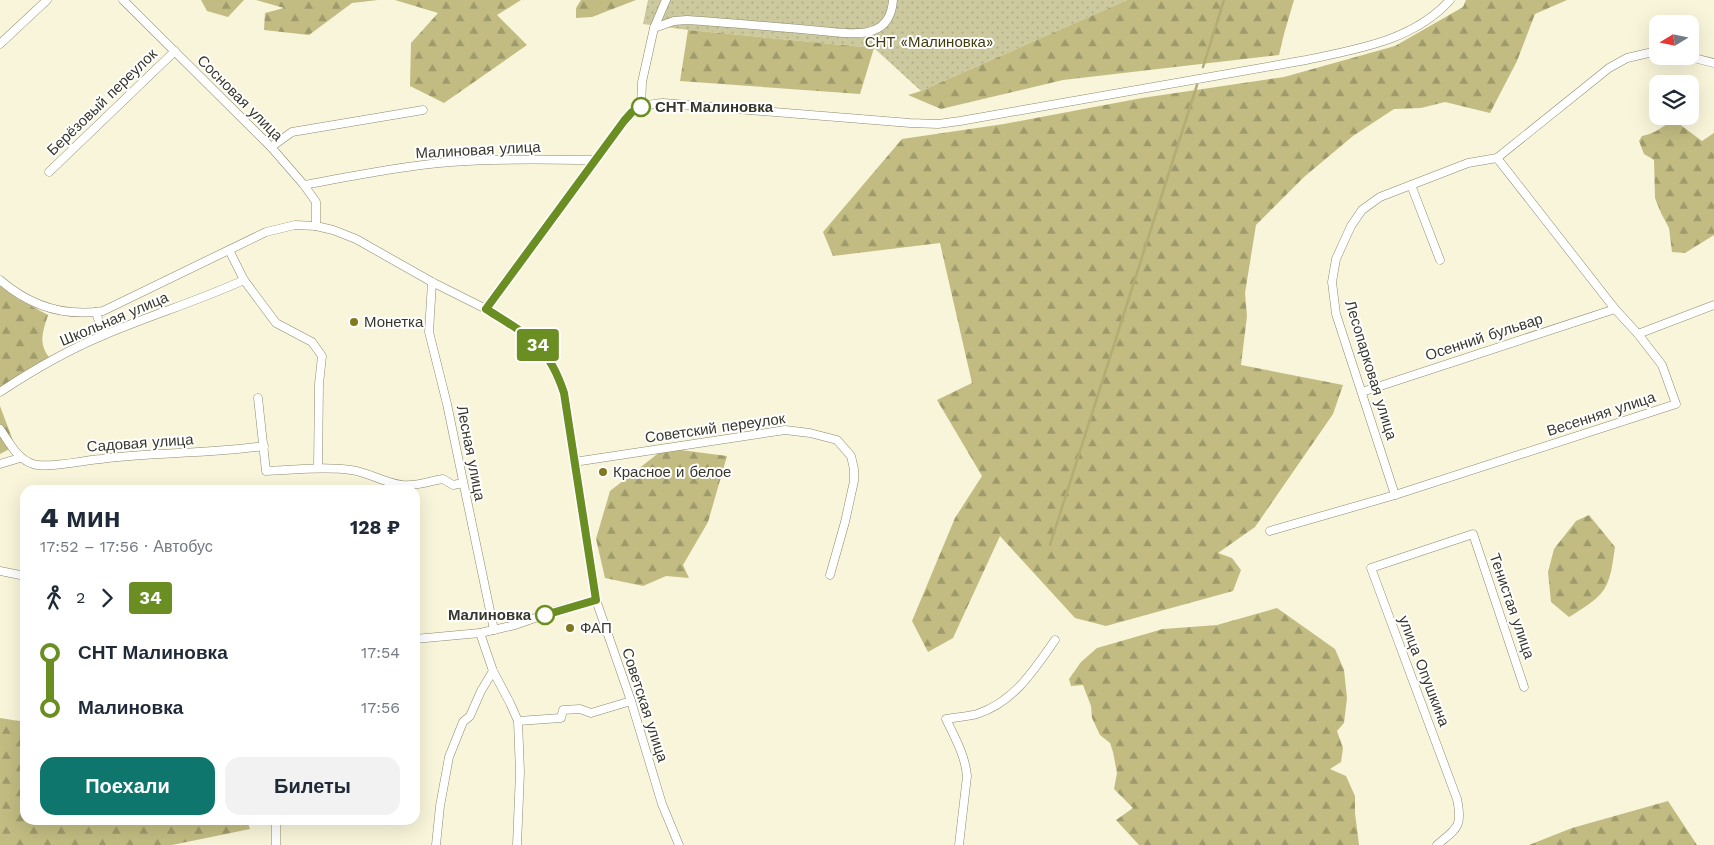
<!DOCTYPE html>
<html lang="ru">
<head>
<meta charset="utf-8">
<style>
	:root { --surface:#fff; --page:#f2f2f3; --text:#1f2937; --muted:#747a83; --accent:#0f766e }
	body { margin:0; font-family:"Work Sans",sans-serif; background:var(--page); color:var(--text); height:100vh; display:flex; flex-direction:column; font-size:19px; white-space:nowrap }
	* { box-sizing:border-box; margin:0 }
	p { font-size:16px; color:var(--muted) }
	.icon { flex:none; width:28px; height:28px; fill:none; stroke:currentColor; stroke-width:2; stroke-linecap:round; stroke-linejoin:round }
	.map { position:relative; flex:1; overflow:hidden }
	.panel { position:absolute; left:20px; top:485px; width:400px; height:340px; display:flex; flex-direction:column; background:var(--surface); border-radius:15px; box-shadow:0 5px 20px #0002 }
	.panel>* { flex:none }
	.badge { padding:0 10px; border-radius:4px; font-size:18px; line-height:32px }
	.needle { width:32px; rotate:260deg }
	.tools { position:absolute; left:1649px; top:15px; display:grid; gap:10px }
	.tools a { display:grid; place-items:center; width:50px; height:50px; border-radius:10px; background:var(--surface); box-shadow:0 5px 20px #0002; font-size:25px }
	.map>.badge { position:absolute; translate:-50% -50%; box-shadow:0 0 0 2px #fff }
	.legs { display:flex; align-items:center; gap:8px; height:55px; padding:0 20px; font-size:16px }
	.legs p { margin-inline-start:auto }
	.headline { display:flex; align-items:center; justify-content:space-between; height:85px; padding:0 20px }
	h1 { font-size:28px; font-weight:800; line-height:38px }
	.action { display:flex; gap:10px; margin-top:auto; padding:10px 20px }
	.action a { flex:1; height:58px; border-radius:15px; background:var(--accent); color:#fff; font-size:20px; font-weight:800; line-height:58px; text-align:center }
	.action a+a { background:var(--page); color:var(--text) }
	ul { padding:0 20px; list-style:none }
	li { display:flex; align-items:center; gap:18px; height:55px; font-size:19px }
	li i { display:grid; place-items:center; width:8px; height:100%; margin:0 6px; background:currentColor }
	li i::after { content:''; width:12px; height:12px; margin:-6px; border:4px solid; border-radius:50%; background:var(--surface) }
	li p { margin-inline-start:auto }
	li:first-child i { background:linear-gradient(#0000 50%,currentColor 0) }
	li:last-child i { background:linear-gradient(currentColor 50%,#0000 0) }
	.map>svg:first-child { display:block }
</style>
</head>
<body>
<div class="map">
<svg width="1714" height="845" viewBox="0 0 1714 845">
	<defs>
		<pattern id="green-dots" width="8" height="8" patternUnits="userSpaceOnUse" patternTransform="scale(1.25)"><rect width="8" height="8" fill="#cdc99f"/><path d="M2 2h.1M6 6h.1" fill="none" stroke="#b1ad89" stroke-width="1.8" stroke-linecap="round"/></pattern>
		<pattern id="forest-firs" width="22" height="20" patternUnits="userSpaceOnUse" patternTransform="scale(1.25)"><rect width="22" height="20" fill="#c2bc82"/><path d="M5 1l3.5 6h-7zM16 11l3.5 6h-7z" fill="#9f9a6b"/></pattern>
	</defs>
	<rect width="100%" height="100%" fill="#f8f5da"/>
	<!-- green -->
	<polygon fill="url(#green-dots)" points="648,0 1127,0 921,91 874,48 688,30 643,24"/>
	<!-- forest -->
	<g fill="url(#forest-firs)">
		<polygon points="201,0 244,0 228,17 207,11"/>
		<polygon points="256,0 378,0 352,3 309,35 264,30 265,13 284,8"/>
		<polygon points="395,0 521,0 497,15 527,45 444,103 410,86 411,43 438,13"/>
		<polygon points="581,0 636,0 592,17 576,18 576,8"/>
		<polygon points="1127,0 1294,0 1284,34 1279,55 1063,80 941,109 908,95 921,91"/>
		<polygon points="1466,0 1567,0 1535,14 1517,61 1490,113 1445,102 1421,108 1394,109 1353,136 1304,177 1256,225 1245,293 1247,316 1241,365 1343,385 1333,414 1255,527 1218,553 1232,558 1241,570 1233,591 1106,626 1075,618 1000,536 953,638 928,652 912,621 955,518 982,476 937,400 972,383 940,243 833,256 823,232 902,139 1004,124 1142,98 1284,77 1395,46 1463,7"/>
		<polygon points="688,30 874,48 860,94 680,81"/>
		<path d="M1674,120L1702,141L1714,133V235L1685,253L1672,252L1669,228L1661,213L1655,198L1654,160L1644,154L1639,141L1642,136C1657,133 1661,127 1674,120Z"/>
		<path d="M0,286L18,299L48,315C43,331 38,343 49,357L0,389Z"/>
		<polygon points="0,406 15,446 0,454"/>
		<polygon points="665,448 727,456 708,522 683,565 689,578 666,576 643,586 605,578 596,539 610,491"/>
		<path d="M1589,515L1615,547C1609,591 1606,594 1569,617L1551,602L1548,572L1554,549L1576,521Z"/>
		<polygon points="1277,608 1335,649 1344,670 1347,698 1344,723 1337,731 1343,748 1341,762 1330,769 1346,776 1355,796 1355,813 1359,845 1139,845 1116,820 1133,808 1114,789 1117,773 1113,752 1110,743 1100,735 1092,718 1091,706 1083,685 1071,686 1069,679 1081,662 1097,648 1163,629 1217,625"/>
		<polygon points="0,718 25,722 25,820 247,820 250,829 172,845 0,845"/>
		<polygon points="1668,801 1697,845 1529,845 1572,828"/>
	</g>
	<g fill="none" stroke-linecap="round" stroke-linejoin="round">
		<!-- stream -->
		<g stroke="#b3ac73" stroke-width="2.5">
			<polyline points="1203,67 1224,0"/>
			<polyline points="1050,545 1197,85"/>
		</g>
		<!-- minor casing -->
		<g stroke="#8c8a71" stroke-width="9">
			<g id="minor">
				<polyline points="123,0 271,147 304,185 316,202 316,226"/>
				<polyline points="654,28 666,0"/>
				<polyline points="0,44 47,0"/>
				<polyline points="1686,56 1714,63"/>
				<path d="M641,107L642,82L654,28L674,21L687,20C732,23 776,27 821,31C835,32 861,36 874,30C888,25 892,13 893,0"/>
				<polyline points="271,147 292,132 423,110"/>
				<polyline points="49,172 175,51"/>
				<path d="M304,185C353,176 402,166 451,162C499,158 547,160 595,160"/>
				<polyline points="1411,185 1440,260"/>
				<polyline points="229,250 244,280 276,323 312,342 322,356 319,384 318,468"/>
				<path d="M0,280C30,306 64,317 103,311L266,232L295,225L316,226L333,230L356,239L432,282L486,309L624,121C636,108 646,104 663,103L910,123L938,124L960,121L1306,60C1357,49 1413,41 1450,0"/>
				<polyline points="432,282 429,332 447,404 494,630"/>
				<path d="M486,309C526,334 549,346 564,393L596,600L631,701L662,804L679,845"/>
				<polyline points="96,312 103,335"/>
				<polyline points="1638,334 1714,305"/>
				<path d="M0,392C33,370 68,350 104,335C151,315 198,301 244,280"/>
				<polyline points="1362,392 1615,309"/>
				<path d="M258,398L266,471C294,470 323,466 351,470C368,472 384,483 402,485C416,487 429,481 443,479L453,485L463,483"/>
				<path d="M0,429C9,442 17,459 33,464C46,469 85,460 101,459C155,452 210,454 264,446"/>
				<polyline points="574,462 785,430 810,433 837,440 851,456 854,469 854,481 845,522 830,575"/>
				<polyline points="0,464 20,458"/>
				<polyline points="1395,495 1336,314 1332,282 1336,259 1351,226 1362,210 1380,197 1468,163 1497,158 1609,68 1627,58 1653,52 1658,52"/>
				<polyline points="1270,531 1395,495 1676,404 1662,365 1638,334 1615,309 1497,158"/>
				<polyline points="0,571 25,576"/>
				<polyline points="480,633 493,671 510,703 518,721 520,772 517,845"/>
				<polyline points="415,639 480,633 515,625 555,611 596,600"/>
				<polyline points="518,721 561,718 563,710 580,709 591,713 631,701"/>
				<polyline points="276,820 276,845"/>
				<polyline points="436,845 440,806 449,757 463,722 470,716 481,691 493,671"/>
				<path d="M959,845L967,776C965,755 955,738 946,719C956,717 967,717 977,714C1014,702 1034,670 1055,640"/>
				<path d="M1437,845C1457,828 1463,827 1457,799L1371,568L1473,534L1524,687"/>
			</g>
		</g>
		<!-- minor -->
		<use href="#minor" stroke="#fff" stroke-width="8"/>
	</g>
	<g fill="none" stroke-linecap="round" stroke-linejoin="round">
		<!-- line-1 casing -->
		<g stroke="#fff" stroke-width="11">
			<path id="line-1" d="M545,615L596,600L564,393C548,344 527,335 486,309L624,121L632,112L641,107"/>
		</g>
		<!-- line-1 -->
		<use href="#line-1" stroke="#6b8e23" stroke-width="8"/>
	</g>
	<!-- markers -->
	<g fill="#fff" stroke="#6b8e23" stroke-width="2.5">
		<circle cx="641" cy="107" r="9"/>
		<circle cx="545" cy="615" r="9"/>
	</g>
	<g fill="#83781d" stroke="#fff" stroke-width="2">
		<circle cx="354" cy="322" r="5"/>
		<circle cx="603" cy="472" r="5"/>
		<circle cx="570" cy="628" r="5"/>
	</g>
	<g text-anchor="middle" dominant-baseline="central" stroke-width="4" stroke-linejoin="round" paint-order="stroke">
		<!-- park labels -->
		<g font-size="15" fill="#413c0d" stroke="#fff">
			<text x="929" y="42">СНТ «Малиновка»</text>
		</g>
		<!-- street labels -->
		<g font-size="15" fill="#38372d" stroke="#fff">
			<text transform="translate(240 98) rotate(45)">Сосновая улица</text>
			<text transform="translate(102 102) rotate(-44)">Берёзовый переулок</text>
			<text transform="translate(478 150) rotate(-3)">Малиновая улица</text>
			<text transform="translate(114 319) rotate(-23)">Школьная улица</text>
			<text transform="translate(1484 337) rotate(-18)">Осенний бульвар</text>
			<text transform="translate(1371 370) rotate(73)">Лесопарковая улица</text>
			<text transform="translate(1601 414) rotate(-18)">Весенняя улица</text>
			<text transform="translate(715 428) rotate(-8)">Советский переулок</text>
			<text transform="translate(140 443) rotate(-4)">Садовая улица</text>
			<text transform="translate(471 453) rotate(79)">Лесная улица</text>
			<text transform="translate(1512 606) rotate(71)">Тенистая улица</text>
			<text transform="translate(1424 671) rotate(69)">улица Опушкина</text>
			<text transform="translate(645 705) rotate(72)">Советская улица</text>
		</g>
		<!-- stop labels -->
		<g font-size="15" font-weight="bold" fill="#38372d" stroke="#fff" text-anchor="start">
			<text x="655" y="107">СНТ Малиновка</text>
			<text x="531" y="615" text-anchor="end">Малиновка</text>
		</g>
		<!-- poi labels -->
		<g font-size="15" fill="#38372d" stroke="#fff" text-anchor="start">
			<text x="364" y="322">Монетка</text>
			<text x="613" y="472">Красное и белое</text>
			<text x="580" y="628">ФАП</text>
		</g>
	</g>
</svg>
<div class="tools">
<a><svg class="needle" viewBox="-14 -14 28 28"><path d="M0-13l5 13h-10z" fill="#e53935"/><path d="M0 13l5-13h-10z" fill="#747a83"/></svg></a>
<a><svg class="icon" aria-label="layers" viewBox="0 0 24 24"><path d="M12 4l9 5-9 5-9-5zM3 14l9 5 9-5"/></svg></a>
</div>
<b class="badge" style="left:538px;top:345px;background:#6b8e23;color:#fff">34</b>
<section class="panel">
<div class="headline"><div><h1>4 мин</h1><p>17:52 – 17:56 · Автобус</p></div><b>128 ₽</b></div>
<div class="legs"><svg class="icon" aria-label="walk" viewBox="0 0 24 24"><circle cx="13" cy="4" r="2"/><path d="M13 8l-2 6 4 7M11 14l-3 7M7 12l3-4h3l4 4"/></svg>2<svg class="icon" aria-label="forward" viewBox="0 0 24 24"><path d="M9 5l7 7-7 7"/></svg><b class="badge" style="background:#6b8e23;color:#fff">34</b></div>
<ul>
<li><i style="color:#6b8e23"></i><b>СНТ Малиновка</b><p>17:54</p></li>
<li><i style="color:#6b8e23"></i><b>Малиновка</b><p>17:56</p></li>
</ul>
<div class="action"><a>Поехали</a><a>Билеты</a></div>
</section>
</div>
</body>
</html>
